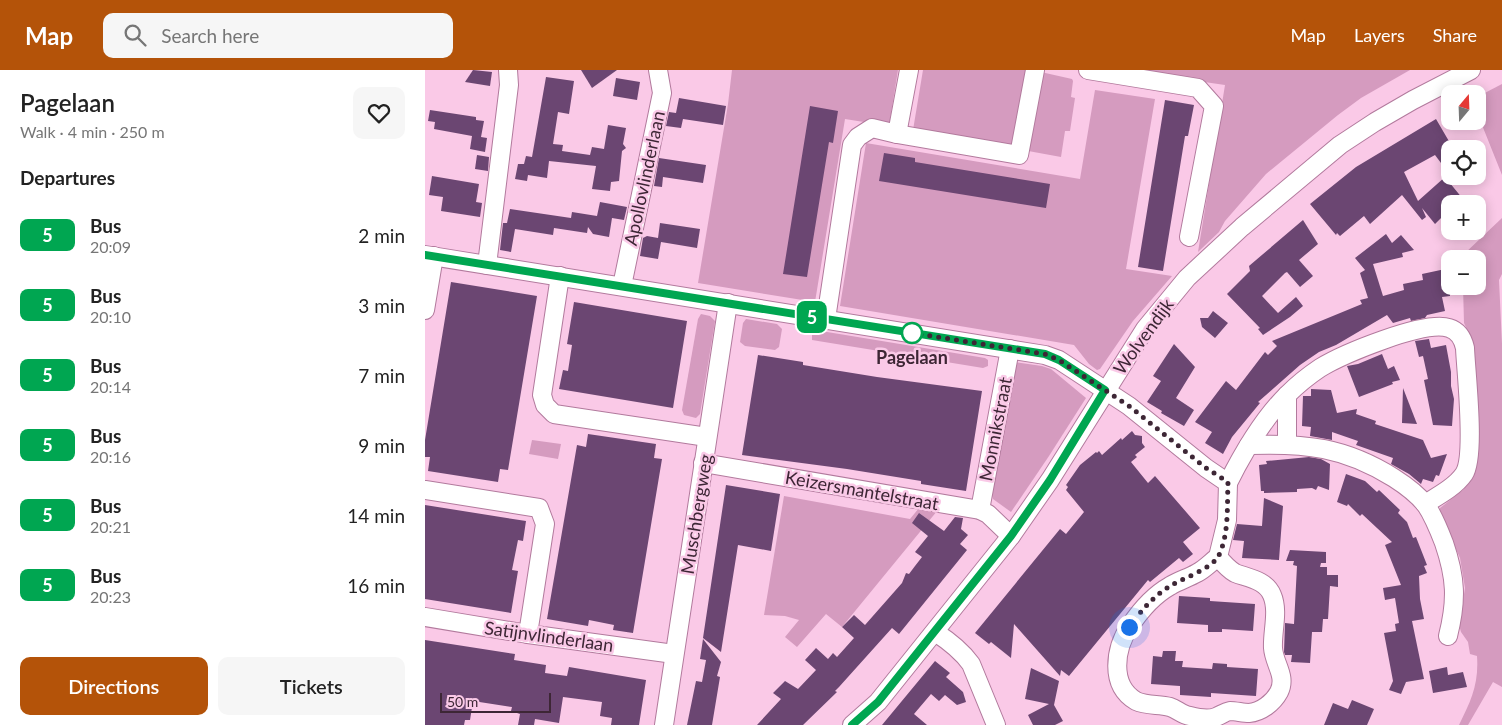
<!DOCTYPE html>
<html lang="en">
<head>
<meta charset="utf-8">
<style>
	:root { --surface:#fff; --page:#f6f6f6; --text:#222; --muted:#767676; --accent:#b45309 }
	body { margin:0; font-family:Lato,sans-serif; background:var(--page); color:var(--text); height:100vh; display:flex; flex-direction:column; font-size:19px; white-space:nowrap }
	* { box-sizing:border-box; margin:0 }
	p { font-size:16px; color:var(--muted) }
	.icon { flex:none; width:28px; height:28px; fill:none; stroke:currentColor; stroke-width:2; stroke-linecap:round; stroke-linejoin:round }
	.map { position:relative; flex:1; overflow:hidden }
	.side { display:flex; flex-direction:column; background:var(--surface); width:425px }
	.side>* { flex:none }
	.badge { padding:0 10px; border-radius:8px; font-size:18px; line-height:32px }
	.needle { width:32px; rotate:19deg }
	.buttons { position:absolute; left:1016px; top:15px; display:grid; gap:10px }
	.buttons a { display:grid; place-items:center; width:45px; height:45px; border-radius:10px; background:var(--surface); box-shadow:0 2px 12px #0003; font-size:25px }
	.scale { position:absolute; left:15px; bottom:12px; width:111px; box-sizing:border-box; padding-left:5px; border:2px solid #3d2635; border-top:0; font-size:14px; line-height:18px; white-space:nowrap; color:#3d2635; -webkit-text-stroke:4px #fac9e7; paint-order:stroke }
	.you { position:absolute; width:25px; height:25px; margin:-12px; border:4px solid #fff; border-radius:50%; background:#1a73e8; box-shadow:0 0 0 8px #1a73e833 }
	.map>.badge { position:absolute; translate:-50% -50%; box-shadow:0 0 0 2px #fff }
	h2 { padding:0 20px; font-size:19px; line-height:45px }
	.round { display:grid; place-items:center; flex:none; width:52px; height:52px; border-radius:10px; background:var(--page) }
	.head { display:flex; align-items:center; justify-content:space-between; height:85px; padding:0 20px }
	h1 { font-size:24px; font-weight:600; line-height:38px }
	.button { display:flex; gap:10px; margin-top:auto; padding:10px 20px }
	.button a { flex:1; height:58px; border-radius:10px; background:var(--accent); color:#fff; font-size:20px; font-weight:600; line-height:58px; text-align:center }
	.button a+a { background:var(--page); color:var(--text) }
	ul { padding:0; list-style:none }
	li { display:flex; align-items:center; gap:15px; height:70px; padding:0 20px }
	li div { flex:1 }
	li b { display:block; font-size:19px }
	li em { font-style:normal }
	li .badge { min-width:55px; font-weight:700; text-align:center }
	header { display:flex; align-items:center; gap:30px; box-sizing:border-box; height:70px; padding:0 25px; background:var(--accent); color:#fff }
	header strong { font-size:24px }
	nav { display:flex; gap:28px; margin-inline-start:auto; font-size:18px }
	.search { width:350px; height:45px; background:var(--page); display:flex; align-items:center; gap:12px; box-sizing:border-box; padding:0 18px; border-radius:10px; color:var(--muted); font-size:19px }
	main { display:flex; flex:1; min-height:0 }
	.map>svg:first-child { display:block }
</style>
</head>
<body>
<header>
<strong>Map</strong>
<div class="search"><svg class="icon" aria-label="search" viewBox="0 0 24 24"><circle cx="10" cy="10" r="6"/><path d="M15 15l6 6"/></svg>Search here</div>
<nav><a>Map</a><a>Layers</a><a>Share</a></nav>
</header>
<main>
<section class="side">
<div class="head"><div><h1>Pagelaan</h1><p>Walk · 4 min · 250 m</p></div><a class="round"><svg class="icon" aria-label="heart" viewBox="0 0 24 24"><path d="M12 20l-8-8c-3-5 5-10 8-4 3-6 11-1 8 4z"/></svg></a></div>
<h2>Departures</h2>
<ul>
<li><span class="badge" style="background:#00a651;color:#fff">5</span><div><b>Bus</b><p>20:09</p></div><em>2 min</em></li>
<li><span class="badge" style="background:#00a651;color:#fff">5</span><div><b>Bus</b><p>20:10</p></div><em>3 min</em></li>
<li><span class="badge" style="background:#00a651;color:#fff">5</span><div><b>Bus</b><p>20:14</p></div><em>7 min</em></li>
<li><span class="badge" style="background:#00a651;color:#fff">5</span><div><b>Bus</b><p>20:16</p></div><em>9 min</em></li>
<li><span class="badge" style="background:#00a651;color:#fff">5</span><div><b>Bus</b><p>20:21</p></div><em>14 min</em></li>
<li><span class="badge" style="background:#00a651;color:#fff">5</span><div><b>Bus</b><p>20:23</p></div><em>16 min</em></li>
</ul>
<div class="button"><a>Directions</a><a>Tickets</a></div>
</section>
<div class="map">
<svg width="1077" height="655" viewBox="0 0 1077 655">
	<rect width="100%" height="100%" fill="#fac9e7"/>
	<!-- green -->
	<g fill="#d59bbf">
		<polygon points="307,0 473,0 464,56 420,49 390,232 273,213 303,34"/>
		<polygon points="498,0 607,0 647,9 648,11 646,27 650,28 645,61 640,61 636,87 488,60"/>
		<polygon points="697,0 985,0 936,28 913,45 841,104 800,151 794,162 773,182 800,15"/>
		<polygon points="1077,14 1077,105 1053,45 1052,27"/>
		<polygon points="670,20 730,29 701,199 747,206 708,251 675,299 672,300 664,294 649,275 415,236 441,73 655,109"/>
		<path d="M1077,148V204L1074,210L1077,274V617L1068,612L1043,655H1034C1046,631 1054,614 1052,586L1045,584L1043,572L1036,562L1034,555L1040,518L1035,488L1015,444V438L1038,420L1046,409L1045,266L1039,253L1038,216H1052V189H1038V185Z"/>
		<polygon points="276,244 285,246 290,251 275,344 271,348 259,345 257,340 273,249"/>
		<polygon points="321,249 352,254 357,259 354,277 350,280 320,276 315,272 318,253"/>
		<polygon points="390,260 560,288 563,290 563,296 558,298 387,270 387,262"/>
		<polygon points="589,292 617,296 626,299 661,328 624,386 586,442 568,429 567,424"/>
		<polygon points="107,370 136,374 133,389 104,384"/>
		<polygon points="359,426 485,449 499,432 517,435 417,557 401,544 372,577 360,567 374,550 360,546 339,545"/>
	</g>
	<!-- building -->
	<g fill="#6b4672">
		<polygon points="48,0 67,2 65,16 40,12"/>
		<polygon points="156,0 192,0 167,18"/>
		<polygon points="121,7 149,11 144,44 133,42 128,74 138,75 137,81 165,85 167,77 179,79 183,55 201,58 198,74 201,78 197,81 194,111 186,112 185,121 167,119 171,96 124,91 122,108 103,105 102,111 90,109 93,94 99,94 101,86 107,87"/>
		<polygon points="191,8 215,12 212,30 188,26"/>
		<polygon points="254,28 301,36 298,55 258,49 256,58 241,56 244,42 251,43"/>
		<polygon points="740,30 769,35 763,66 760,66 738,201 713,197"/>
		<polygon points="385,36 413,41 408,73 404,72 382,207 358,204"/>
		<polygon points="5,40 51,47 51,50 59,51 56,67 62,68 60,82 45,79 47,66 9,59 10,52 3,51"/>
		<polygon points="1011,49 1025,73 1025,105 1010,85 979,102 993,131 1020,107 1042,134 1025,134 1025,139 1010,154 997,138 1001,147 997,150 977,125 945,154 939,146 915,166 912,163 911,165 885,134 931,97"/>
		<polygon points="459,83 490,88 490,92 625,114 621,138 454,111"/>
		<polygon points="52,85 64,87 63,101 50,99"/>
		<polygon points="234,88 281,95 278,113 238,107 237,117 229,116"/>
		<polygon points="7,106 54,114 51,132 57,133 55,147 16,141 18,127 4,125"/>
		<polygon points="175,132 202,137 199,150 187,148 184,167 168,164 163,157 162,163 129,158 128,165 90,159 86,182 75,180 78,153 82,153 85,139 146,148 147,142 172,146"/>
		<polygon points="878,150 893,174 874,190 888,206 875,217 862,202 860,203 837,226 853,243 871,227 878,236 865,247 838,265 833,259 835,258 802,224 825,201 824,196"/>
		<polygon points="235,153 275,159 272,178 236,172 233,189 215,186 218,168 222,166 233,168"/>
		<polygon points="961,164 967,173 976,165 989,180 977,183 978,187 948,194 958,226 979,220 978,214 998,210 997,204 1025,198 1025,226 1017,227 1020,241 1002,245 1000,248 986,251 985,248 968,253 962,245 911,275 894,282 875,295 833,332 835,333 807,367 798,384 780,373 787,362 770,352 801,311 811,320 840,282 843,285 852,276 847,271 937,234 935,230 943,228 935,203 940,200 930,188"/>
		<polygon points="26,212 112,226 83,400 75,399 73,412 3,401 5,387 0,387 0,370"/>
		<polygon points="149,232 262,251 248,338 134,319 138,300 143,301 147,275 142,274"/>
		<polygon points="788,241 803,253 790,268 777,257 775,248 783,248"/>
		<polygon points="1004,269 1006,278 1021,275 1026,302 1026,316 1029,329 1027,356 1008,355 999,310 1003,309 998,286 994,287 990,271"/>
		<polygon points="749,274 770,297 751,328 769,340 759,356 736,343 737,341 722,332 736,311 728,306"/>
		<polygon points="957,284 963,299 969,296 975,310 967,312 968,314 934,327 922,296 933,294"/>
		<polygon points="333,285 378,292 378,295 452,307 557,321 541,421 496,414 496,411 422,399 317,385"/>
		<polygon points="978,318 992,354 977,353"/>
		<polygon points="886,319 906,320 912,343 932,339 931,344 951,351 950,354 998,370 1006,388 1022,384 1014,406 1011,405 1008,412 998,409 996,414 984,404 966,394 968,388 931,375 933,371 907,362 907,370 885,366 886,357 877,356 878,326 886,326"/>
		<polygon points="707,361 710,365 717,366 717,373 720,377 710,385 712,387 706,392 723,413 730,406 775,458 758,472 768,484 758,492 754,488 725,512 723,510 644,606 636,600 635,606 589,554 586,588 566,572 564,574 550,563 635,459 641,464 659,442 641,420 643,417 641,415 655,395 671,382 672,383 674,381 677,385 696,368 697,370"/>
		<polygon points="163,364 231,374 229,388 237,389 208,563 188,560 189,555 164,550 163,556 122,549 152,375 161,377"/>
		<polygon points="884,387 896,389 905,394 904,420 893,416 891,420 887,418 872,419 872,422 839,423 839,421 836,421 834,395 842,394 841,391"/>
		<polygon points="921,404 940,411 952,422 954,420 975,440 973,443 982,452 988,468 991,467 1002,495 999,496 1002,503 994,506 995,529 999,549 987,551 999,609 981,612 976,624 964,620 968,611 959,563 971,561 970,554 974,553 970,528 960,530 958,518 976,515 960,475 967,472 937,444 935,446 923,434 922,436 912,432"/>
		<polygon points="301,415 355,424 346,481 313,475 296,582 278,568"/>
		<polygon points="839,428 858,436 854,490 817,488 819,471 808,470 812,454 837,456"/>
		<polygon points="0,435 101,451 98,471 93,470 87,500 93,501 86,543 0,529"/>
		<polygon points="494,443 519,461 530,447 538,448 536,459 543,465 535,474 542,480 474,564 467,558 414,617 410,621 412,622 378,655 332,655 356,629 348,623 360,611 373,619 391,600 380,590 391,578 403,589 408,583 412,587 429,568 417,557 429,545 440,555 477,513 481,503 484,504 490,496 497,487 490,482 503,466 487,453"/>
		<polygon points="865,480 901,482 901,493 896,493 895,497 902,497 902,505 913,505 913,517 905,516 903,549 898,549 897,562 887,562 885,593 866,592 867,585 860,585 859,582 860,553 869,554 872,496 868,495 869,491 861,491"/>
		<polygon points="754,526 785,528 785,531 830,534 828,561 797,559 797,562 783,562 783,555 752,553"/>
		<polygon points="278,569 296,592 292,606 295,607 287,655 262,655 271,611 277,612 281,590 275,589"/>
		<polygon points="0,570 90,584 89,590 121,595 120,603 142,606 144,597 221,610 214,655 186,655 187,648 175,646 177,632 138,627 134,653 110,649 109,655 93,655 95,644 86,641 87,637 48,631 45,650 40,650 39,655 0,655"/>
		<polygon points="738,581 751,581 750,591 758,591 757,597 787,599 788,593 802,594 802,597 833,599 831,626 786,623 786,627 755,625 755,616 726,614 728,586 737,587"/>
		<polygon points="510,591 525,603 521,607 538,622 541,632 532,635 520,625 514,631 506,624 489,644 502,655 457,655"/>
		<polygon points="1022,597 1023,605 1038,602 1042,617 1008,623 1004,601"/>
		<polygon points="606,598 634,611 629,635 638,651 630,655 608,655 603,645 624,634 600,629"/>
		<polygon points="927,630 949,639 942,655 899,655 908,633 923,639"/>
	</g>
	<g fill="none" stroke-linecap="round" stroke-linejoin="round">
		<!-- minor casing -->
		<g stroke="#b27a9d" stroke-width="20">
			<g id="minor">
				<polyline points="663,0 773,18 789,36 764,167"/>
				<polyline points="472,64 594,85 610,0"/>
				<path d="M0,185L620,285L634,290L704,336L781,398L803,413L802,450L793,487C786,492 780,499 772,503C763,508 753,511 745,516C729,525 715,541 705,556C690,578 684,615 711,631C722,636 734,634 745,637C752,639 757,645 765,646C773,648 783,650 791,647C796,645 800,642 805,641C811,641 818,643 824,643C836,642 848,633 854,622C862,606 849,594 848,578C847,562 854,541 847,525C841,510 823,508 810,503C803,499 798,493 793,487"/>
				<polyline points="62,195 84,15 83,0"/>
				<polyline points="135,206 117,325 120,335 129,344 282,367"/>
				<polyline points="197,216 237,23 233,0"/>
				<polyline points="0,240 9,186"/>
				<polyline points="401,249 427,75 433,67 447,58 472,64 484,0"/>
				<polyline points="862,374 862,325"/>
				<path d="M824,375C880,373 920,377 969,408C980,415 993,425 1001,435C1009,447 1014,460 1019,473C1031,508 1032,530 1023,566"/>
				<polyline points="278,393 555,440 563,444 586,466"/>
				<path d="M803,413C819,381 837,350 862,325C872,315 883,306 895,298C918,284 999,250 1024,258C1034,261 1038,269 1040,278C1041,303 1051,386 1039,404C1030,417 1013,426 1000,434"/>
				<polyline points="0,420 114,438 120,454 103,564"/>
				<polyline points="555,440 585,279"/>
				<polyline points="0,547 103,564 249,584"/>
				<path d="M510,562C524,571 536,580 546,594L571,655"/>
				<polyline points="239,655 303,233"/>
				<polyline points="427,655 453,632 586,466 625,410 720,259 762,208 817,157 915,75 950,52 988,30 1046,0"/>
			</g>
		</g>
		<!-- minor -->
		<use href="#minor" stroke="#fff" stroke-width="18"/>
	</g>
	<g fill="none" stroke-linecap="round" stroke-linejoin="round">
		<!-- line casing -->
		<g stroke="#fff" stroke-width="11">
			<polyline id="line" points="0,185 620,284 634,290 680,320 625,410 586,466 453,632 427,655"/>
		</g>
		<!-- line -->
		<use href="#line" stroke="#00a651" stroke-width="8"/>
		<!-- walk -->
		<path stroke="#3d2635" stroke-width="5" stroke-dasharray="0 9" d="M487,263L620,284L634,290L704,336L781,398L803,412C802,436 804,464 794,485C787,500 754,509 742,518C727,528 715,542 704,557"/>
	</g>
	<!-- markers -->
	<circle fill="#fff" stroke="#00a651" stroke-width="2.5" cx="487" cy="263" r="10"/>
	<g text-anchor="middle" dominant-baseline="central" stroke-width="5" stroke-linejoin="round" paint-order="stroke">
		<!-- street labels -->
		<g font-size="18" fill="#3d2635" stroke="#fac9e7">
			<text transform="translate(219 108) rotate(-78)">Apollovlinderlaan</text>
			<text transform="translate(718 266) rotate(-54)">Wolvendijk</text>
			<text transform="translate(570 359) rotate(-79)">Monnikstraat</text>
			<text transform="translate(437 420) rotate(10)">Keizersmantelstraat</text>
			<text transform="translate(271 444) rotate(-81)">Muschbergweg</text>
			<text transform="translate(124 566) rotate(8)">Satijnvlinderlaan</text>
		</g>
		<!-- stop labels -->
		<g font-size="18" font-weight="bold" fill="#3d2635" stroke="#fac9e7">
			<text x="487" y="287">Pagelaan</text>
		</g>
	</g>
</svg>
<div class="buttons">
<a><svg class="needle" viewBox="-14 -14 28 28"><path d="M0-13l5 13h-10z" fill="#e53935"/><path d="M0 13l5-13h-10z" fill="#767676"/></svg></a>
<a><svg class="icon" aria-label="locate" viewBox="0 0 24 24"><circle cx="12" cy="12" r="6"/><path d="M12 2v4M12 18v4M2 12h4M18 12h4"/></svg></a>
<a>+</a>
<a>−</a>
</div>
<div class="scale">50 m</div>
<div class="you" style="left:704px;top:557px"></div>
<b class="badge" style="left:387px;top:247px;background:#00a651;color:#fff">5</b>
</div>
</main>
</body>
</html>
